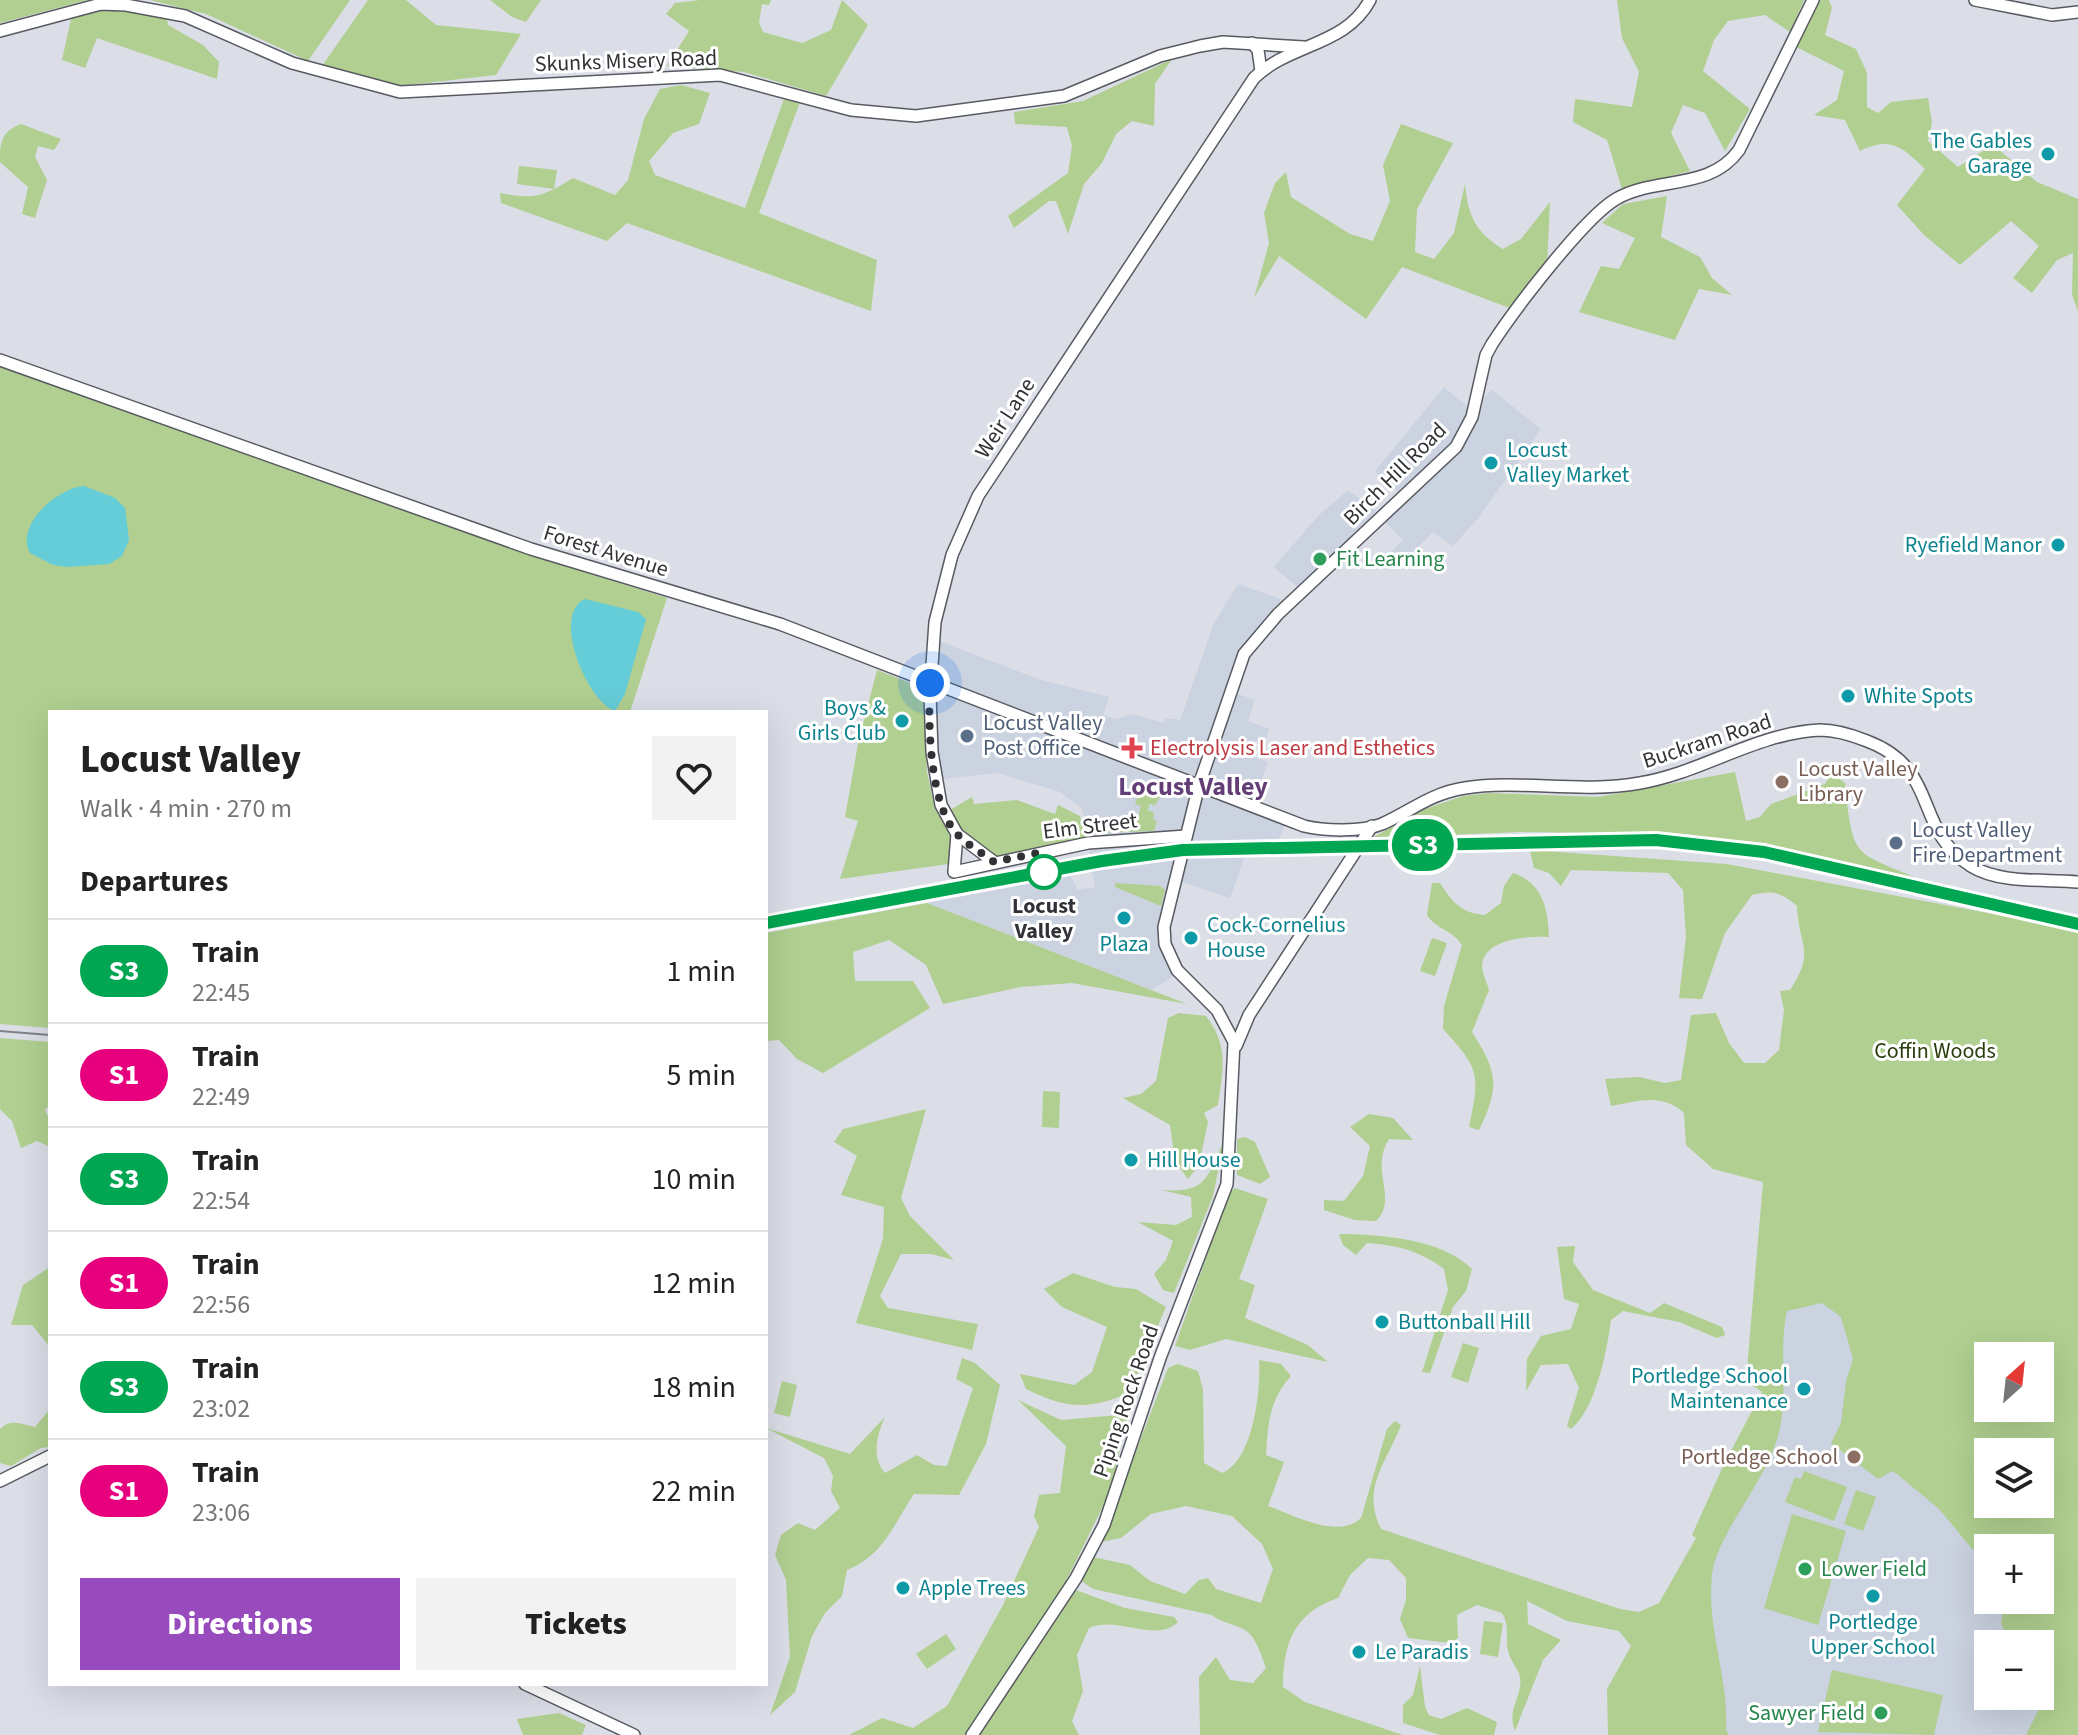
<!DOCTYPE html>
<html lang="en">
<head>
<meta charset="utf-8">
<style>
	:root { --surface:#fff; --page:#f2f2f2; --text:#222; --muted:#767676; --line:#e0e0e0; --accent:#974bbc }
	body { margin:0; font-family:"Source Sans 3",sans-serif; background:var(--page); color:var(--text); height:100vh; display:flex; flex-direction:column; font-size:30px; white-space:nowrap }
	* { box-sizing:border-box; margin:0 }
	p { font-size:26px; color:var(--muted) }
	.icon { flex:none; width:44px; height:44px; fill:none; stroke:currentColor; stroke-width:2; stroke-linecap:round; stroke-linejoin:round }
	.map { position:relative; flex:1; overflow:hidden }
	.drawer { position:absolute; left:48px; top:710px; width:720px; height:976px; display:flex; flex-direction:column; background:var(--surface); border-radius:0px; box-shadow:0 8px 32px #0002 }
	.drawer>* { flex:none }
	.badge { padding:0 16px; border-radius:26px; font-size:28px; line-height:52px }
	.needle { width:52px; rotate:27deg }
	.tools { position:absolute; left:1974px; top:1342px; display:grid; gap:16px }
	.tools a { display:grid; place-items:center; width:80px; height:80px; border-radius:0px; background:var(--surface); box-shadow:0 8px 32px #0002; font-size:40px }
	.you { position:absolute; width:40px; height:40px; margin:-20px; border:6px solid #fff; border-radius:50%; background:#1a73e8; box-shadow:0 0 0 12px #1a73e833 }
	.map>.badge { position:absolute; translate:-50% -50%; box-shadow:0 0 0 4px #fff }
	h2 { padding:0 32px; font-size:30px; line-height:72px }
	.round { display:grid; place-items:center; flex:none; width:84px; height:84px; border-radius:0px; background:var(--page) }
	.head { display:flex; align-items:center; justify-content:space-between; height:136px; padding:0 32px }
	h1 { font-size:38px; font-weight:800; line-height:60px }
	.button { display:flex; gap:16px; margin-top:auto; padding:16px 32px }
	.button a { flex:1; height:92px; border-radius:0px; background:var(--accent); color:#fff; font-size:32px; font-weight:800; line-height:92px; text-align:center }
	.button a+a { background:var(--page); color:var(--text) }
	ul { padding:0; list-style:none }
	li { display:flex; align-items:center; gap:24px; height:104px; padding:0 32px; border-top:2px solid var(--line) }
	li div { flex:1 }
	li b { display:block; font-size:30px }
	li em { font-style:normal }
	li .badge { min-width:88px; font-weight:700; text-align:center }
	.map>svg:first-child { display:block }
</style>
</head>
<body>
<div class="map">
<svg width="2078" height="1735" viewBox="0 0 2078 1735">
	<rect width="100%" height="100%" fill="#dbdee7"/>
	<!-- built -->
	<g fill="#cbd2e0" fill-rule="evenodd">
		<polygon points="1444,387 1471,410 1492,390 1541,429 1479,517 1453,546 1433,532 1398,568 1387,556 1403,540 1385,522 1307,595 1274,567 1318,516 1348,490 1378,512 1399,493 1375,471"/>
		<polygon points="1238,584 1284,600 1238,653 1227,690 1255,700 1248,721 1269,729 1264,743 1256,741 1250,756 1268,762 1251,809 1286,822 1276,846 1249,845 1230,898 1176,880 1163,924 1179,973 1151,990 927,903 1070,875 1078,890 1095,887 1082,808 1060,792 998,773 942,779 933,729 934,655 939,641 1041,680 1109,697 1103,715 1117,719 1132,714 1163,723 1166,718 1180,720 1214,623"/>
		<path d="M1763,1182L1988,1548V1600L2078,1601L2036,1735H1642L1646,1626L1778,1401ZM1988,1644H2040V1696H1988Z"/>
	</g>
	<!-- green -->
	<g fill="#b0cf90" fill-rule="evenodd">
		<polygon points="0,0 88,0 0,23"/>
		<polygon points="150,0 350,0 308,61 206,14"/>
		<polygon points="368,0 406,0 436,25 521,34 496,75 399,86 322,66"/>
		<polygon points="490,0 541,0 526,22 512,17"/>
		<polygon points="700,0 771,0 769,5 762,4 759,22 763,32 802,43 831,30 842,0 868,25 826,96 744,72 667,66 689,31 666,14 675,3"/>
		<polygon points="1617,0 1804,0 1790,32 1765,15 1728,21 1714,40 1703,71 1750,109 1725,151 1705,113 1683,105 1671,133 1690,171 1622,189 1607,140 1573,122 1575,99 1632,107 1639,72 1622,38"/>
		<path d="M1818,0H1829L1832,8L1825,35L1856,49L1867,73V107L1878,113L1891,102L1928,98L1932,123L1928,141L1958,167L1983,151L1998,149L2037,182L2078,199V311L2072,295L2073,253L2057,260L2032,293L2013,278L2039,246L2011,221L1960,265L1924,235L1897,205L1925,169C1902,147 1891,136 1860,151L1845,120L1814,115L1837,100L1844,71L1796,47Z"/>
		<polygon points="127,7 166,14 168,25 203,45 219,62 217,79 97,38 85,68 62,60 72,15"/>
		<polygon points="1172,59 1155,84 1154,126 1132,121 1116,134 1102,163 1084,184 1068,234 1056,201 1049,201 1014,228 1008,216 1068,173 1072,146 1067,127 1015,124 1014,112 1083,101"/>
		<path d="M681,85L710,93L699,124L673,133L649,161L655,175L745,208L785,96L800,102L759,213L877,260L871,311L627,223L607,241L501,203L500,193C535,200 544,196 573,178L615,195L628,180L644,119L660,89Z"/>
		<path d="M21,124L61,139L54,150L38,146L35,157L47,180L35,218L22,214L28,187L0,162C0,142 1,132 21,124Z"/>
		<path d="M1401,124L1453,143L1417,209L1415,252L1434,259L1454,233L1465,184C1468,216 1476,233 1503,249L1521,239L1550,202L1547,266L1512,309L1402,267L1366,319L1279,256L1254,298L1269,243L1264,213L1275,183L1286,172L1291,197L1350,234L1373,241L1390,201L1383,165Z"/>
		<polygon points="519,166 557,170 554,189 517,184"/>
		<polygon points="1667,196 1661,237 1700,257 1712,278 1732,295 1699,289 1675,340 1579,312 1601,266 1619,269 1635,238 1602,223 1623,204"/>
		<polygon points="0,362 527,554 667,598 630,712 50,712 50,1028 0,1024"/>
		<polygon points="877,670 923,688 927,772 935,809 952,838 949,864 840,879 858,821 845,817 858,744"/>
		<path d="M1735,772L1746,821L1760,817L1771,804L1825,784L1832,773L1845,783C1853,864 1855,850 1923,881L1775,848L1686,834L1520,832L1372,838L1425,809L1463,796L1489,793L1598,797Z"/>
		<polygon points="1140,789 1147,793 1149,790 1162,793 1155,805 1149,804 1148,811 1154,812 1153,820 1157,821 1154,831 1092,833 1096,827 1098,830 1135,829 1141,806 1135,804"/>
		<polygon points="972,797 974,804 1017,800 1055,814 1058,805 1080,816 1088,843 994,862 957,834 945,813"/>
		<path d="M1530,850L1727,864L2078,930V1735H2026C2041,1702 2063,1677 2042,1643L2007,1636L2001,1624L2004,1600H2040V1548H1988V1568L1939,1509L1897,1474L1892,1471L1878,1479L1831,1443L1841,1423L1846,1381L1853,1359L1841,1317L1822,1303L1787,1311C1778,1351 1789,1391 1779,1432C1768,1480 1717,1533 1712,1574C1706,1628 1729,1677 1726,1730L1729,1735H1608L1607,1689L1631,1646L1619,1631L1567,1621L1527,1601L1528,1624L1561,1640L1543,1660L1515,1731C1508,1712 1517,1704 1520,1687C1523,1670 1511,1665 1508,1651C1505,1636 1510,1626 1502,1613L1477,1605L1457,1615L1458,1638L1450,1643L1408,1638L1400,1619L1406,1600V1578L1389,1560L1368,1558L1350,1575L1338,1598C1294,1613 1283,1643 1283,1687L1305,1702L1403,1735H1200L1199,1677L1216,1657L1230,1680L1253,1683L1266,1668C1261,1655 1256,1635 1243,1629C1232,1623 1222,1623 1212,1615L1093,1589L1080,1580L1093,1557L1130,1565L1150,1581L1185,1594L1199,1580L1208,1578L1216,1589L1261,1603L1273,1569L1262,1544L1232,1516L1186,1506L1151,1514L1121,1538L1101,1542L1168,1368L1178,1364L1198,1371L1203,1389L1204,1463L1222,1473C1253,1461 1261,1391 1259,1360L1281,1364L1291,1376C1269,1400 1268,1424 1266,1455L1284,1462L1268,1506C1294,1515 1338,1540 1361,1518L1387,1429L1395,1421L1401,1425C1386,1464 1361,1488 1381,1529L1620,1609L1639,1612L1659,1603L1696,1538L1692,1535L1724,1464L1762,1392L1746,1381L1763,1182L1713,1169L1686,1145L1684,1113C1662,1093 1639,1101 1611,1106L1605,1079L1639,1077L1665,1083L1681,1080L1691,1015L1716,1013L1729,1043L1744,1063H1765L1779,1050L1784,1010L1780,991L1790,990C1816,950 1799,948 1797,906C1782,892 1771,890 1752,895L1725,933L1702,999L1679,998L1686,937L1683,890L1668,873L1571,870L1561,886L1549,873L1534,868ZM1988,1356H2040V1408H1988ZM1988,1452H2040V1504H1988Z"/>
		<path d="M1513,873C1543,883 1548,909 1549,937C1529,936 1485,938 1482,965C1482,973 1487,983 1489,990L1472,1032C1498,1073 1500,1086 1479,1130L1469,1127C1480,1074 1480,1069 1443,1029L1444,1006L1462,945C1452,930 1436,929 1427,915L1432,883H1440C1453,903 1461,913 1485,915L1501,903L1504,886Z"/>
		<polygon points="1115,883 1160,886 1165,890 1161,906 1115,887"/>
		<polygon points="927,903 1151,990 1187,1004 1072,983 1020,987 943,1004 926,965 889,940 853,952 855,981 913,981 930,1008 823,1073 797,1059 779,1040 766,1041 766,933"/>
		<polygon points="1432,938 1447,943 1435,976 1420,971"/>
		<path d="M1179,1013L1206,1016C1229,1046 1223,1069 1218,1105L1204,1113L1208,1122L1199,1165L1188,1179L1175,1161L1170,1125L1123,1098L1141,1094L1156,1081L1168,1018Z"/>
		<polygon points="0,1038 50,1042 50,1104 45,1110 50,1121 50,1147 37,1141 21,1148 12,1121 0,1109"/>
		<polygon points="1043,1091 1060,1092 1059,1128 1042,1127"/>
		<polygon points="926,1109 901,1198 910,1216 954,1260 931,1254 901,1254 880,1296 888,1308 978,1324 972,1350 856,1323 883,1239 884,1207 841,1195 857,1156 834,1142 843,1129"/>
		<path d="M1369,1114L1393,1118L1413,1140L1389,1139C1369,1170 1399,1199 1376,1221L1355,1220L1324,1210V1200L1344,1201L1363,1176L1370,1146L1350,1127Z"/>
		<polygon points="1245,1137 1255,1142 1270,1177 1260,1184 1237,1175 1237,1139"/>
		<path d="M1224,1141L1213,1196L1174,1293L1163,1290L1154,1274L1166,1260L1173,1241L1138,1222L1176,1225L1192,1217L1191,1197L1162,1190C1207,1193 1206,1179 1224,1141Z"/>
		<polygon points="1235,1188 1268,1199 1239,1279 1255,1285 1245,1318 1308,1345 1328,1362 1226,1339 1190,1350 1175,1346 1229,1193"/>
		<path d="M1339,1234C1379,1234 1443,1239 1472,1269L1466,1291L1453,1307L1430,1373L1422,1372L1448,1290L1444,1269C1421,1251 1396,1245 1367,1243L1356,1255L1343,1245Z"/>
		<path d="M1575,1246L1573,1262L1593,1290L1650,1313L1664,1303L1722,1327L1725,1335L1717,1338L1679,1322L1623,1311L1611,1320C1607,1350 1596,1409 1571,1429L1567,1426L1579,1388L1568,1364L1541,1365L1526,1391L1527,1359L1541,1336L1571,1329L1579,1304L1564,1299L1557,1247Z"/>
		<polygon points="50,1267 50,1347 32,1325 11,1325 23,1285"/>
		<path d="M1073,1273L1115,1287L1136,1289L1166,1307L1129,1393C1089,1410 1066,1409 1026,1389L1020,1374L1074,1385L1092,1372L1107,1327L1062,1307L1044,1289Z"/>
		<polygon points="1463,1343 1479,1348 1468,1383 1451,1377"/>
		<path d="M962,1358L975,1363L1000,1385L986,1444L959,1495L914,1494C893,1525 884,1555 847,1570L842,1596L825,1613L812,1636L795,1692L770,1715L790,1657L786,1580L775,1555L781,1535L798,1523L815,1530L840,1508L831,1491L833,1476L824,1458L766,1428L850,1454L885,1417C877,1434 871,1457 885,1473L917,1455L934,1465L947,1466L973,1388L956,1379Z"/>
		<polygon points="782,1381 797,1385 790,1417 774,1413"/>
		<polygon points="1018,1400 1061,1420 1129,1414 1109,1494 1066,1581 965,1735 849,1735 882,1718 913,1728 947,1706 1003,1605 1039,1527 1034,1516 1039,1495 1060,1493 1066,1446"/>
		<path d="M50,1409V1447L41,1448L11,1466L0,1463V1429C10,1418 22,1424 35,1427Z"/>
		<polygon points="1804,1471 1847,1487 1834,1521 1785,1502 1795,1477 1801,1479"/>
		<polygon points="1856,1490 1876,1497 1863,1531 1844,1524"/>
		<polygon points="1792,1514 1846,1531 1818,1625 1764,1608"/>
		<path d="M1073,1589L1125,1608L1174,1617L1178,1622C1155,1644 1119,1615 1089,1628L1077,1655L1083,1691L1072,1721L1079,1735H979Z"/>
		<polygon points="1484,1621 1503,1623 1498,1657 1480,1654"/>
		<polygon points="946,1634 956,1649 927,1669 916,1654"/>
		<polygon points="1420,1666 1425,1707 1429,1715 1441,1719 1467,1708 1497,1722 1494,1735 1440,1735 1403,1723 1403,1705 1413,1695"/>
		<polygon points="1832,1670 1943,1695 1934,1735 1818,1732"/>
		<polygon points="559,1713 586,1725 582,1735 523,1735 517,1719"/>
	</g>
	<!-- water -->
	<g fill="#65cdd8">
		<path d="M84,486L115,498L125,508L129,540L122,556L109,564L68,567L53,565L30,553C15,525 57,488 84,486Z"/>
		<path d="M585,599L638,612L646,619L625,694L615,711C588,703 550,615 585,599Z"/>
	</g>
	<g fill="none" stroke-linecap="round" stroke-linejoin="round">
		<!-- secondary casing -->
		<g stroke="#575a61" stroke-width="14">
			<g id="secondary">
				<polyline points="1975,0 2052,15 2078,12"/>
				<polyline points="0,31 101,4 126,5 185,16 292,63 400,92 720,75 851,110 916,116 1064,96 1160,56 1200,46 1223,42 1304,47"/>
				<polyline points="1252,43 1258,50 1261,71"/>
				<path d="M0,360L531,549L780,624L1304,826C1324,831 1362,832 1382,824C1411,811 1431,793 1465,788C1520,779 1579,794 1640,783C1701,773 1756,733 1820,730C1836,730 1852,735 1867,741C1941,769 1912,829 1971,866C2000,884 2045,879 2078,882"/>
				<polyline points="957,834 994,862"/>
				<path d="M1186,836L1088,843L954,872L957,834L941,805L932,752L930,694L935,622L952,555L978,496L1254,78C1290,43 1346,46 1370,0"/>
				<polyline points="1236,1046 1249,1015 1372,826"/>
				<polyline points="0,1481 50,1456"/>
				<polyline points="525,1684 634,1735"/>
				<path d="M972,1735L1076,1578L1104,1525L1160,1358L1227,1184L1234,1042L1217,1010L1177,970L1165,944L1164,927L1199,785L1244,654L1278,614L1456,447L1472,417L1486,355L1492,344C1514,310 1584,218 1616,199C1655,176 1710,191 1739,150L1813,0"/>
			</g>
		</g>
		<!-- secondary -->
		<use href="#secondary" stroke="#fff" stroke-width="11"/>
		<!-- rail -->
		<g stroke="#7e8086" stroke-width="2">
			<polyline points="766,927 1062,871 1182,853 1656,840 1764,852 2078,924"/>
			<polyline points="0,1031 50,1035"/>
		</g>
	</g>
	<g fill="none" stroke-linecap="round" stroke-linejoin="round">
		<!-- line casing -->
		<g stroke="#fff" stroke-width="18">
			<polyline id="line" points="766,923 1102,861 1183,850 1656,840 1764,852 2078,924"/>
		</g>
		<!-- line -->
		<use href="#line" stroke="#00a651" stroke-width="12"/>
		<!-- walk -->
		<path stroke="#303235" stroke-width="8" stroke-dasharray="0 14.4" d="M930,683C928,722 929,806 958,835C968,845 982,853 994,862L1038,853L1044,872"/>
	</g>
	<!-- markers -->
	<g fill="#0f9aa8" stroke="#fff" stroke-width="3">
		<circle cx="2048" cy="154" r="8"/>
		<circle cx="1491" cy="463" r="8"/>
		<circle cx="2058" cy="545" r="8"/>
		<circle cx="1848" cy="696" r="8"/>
		<circle cx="902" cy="721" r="8"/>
		<circle cx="1124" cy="918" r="8"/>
		<circle cx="1191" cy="938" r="8"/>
		<circle cx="1131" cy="1160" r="8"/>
		<circle cx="1382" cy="1322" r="8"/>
		<circle cx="1804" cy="1389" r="8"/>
		<circle cx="903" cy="1588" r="8"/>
		<circle cx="1873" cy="1596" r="8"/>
		<circle cx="1359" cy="1652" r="8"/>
	</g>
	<g fill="#2e9e5b" stroke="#fff" stroke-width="3">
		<circle cx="1320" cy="559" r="8"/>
		<circle cx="1805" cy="1569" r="8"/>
		<circle cx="1881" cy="1713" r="8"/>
	</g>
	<g fill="#5c6f8a" stroke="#fff" stroke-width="3">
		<circle cx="967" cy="736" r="8"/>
		<circle cx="1896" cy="843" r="8"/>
	</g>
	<path fill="#e0444e" stroke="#fff" stroke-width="3" d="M1128 736h8v8h8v8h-8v8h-8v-8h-8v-8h8z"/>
	<g fill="#8d6e63" stroke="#fff" stroke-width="3">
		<circle cx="1782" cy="782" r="8"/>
		<circle cx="1854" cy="1457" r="8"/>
	</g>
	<circle fill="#fff" stroke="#00a651" stroke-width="4" cx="1044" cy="872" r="16"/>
	<g text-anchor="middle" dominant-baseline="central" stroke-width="6" stroke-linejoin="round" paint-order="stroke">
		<!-- street labels -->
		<g font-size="22" fill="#303235" stroke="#fff">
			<text transform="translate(626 61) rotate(-2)">Skunks Misery Road</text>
			<text transform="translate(1005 418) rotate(-57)">Weir Lane</text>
			<text transform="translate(1395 474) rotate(-45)">Birch Hill Road</text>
			<text transform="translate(606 551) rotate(17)">Forest Avenue</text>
			<text transform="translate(1707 741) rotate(-18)">Buckram Road</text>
			<text transform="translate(1090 826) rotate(-7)">Elm Street</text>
			<text transform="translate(1126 1401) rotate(-71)">Piping Rock Road</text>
		</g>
		<!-- culture labels -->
		<g font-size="22" fill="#0d838f" stroke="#fff" text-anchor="start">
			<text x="2032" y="141" text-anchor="end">The Gables<tspan x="2032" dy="25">Garage</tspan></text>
			<text x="1507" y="450">Locust<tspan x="1507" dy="25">Valley Market</tspan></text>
			<text x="2042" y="545" text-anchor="end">Ryefield Manor</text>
			<text x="1864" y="696">White Spots</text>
			<text x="886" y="708" text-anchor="end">Boys &amp;<tspan x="886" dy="25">Girls Club</tspan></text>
			<text x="1207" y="925">Cock-Cornelius<tspan x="1207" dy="25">House</tspan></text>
			<text x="1124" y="944" text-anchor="middle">Plaza</text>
			<text x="1147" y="1160">Hill House</text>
			<text x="1398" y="1322">Buttonball Hill</text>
			<text x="1788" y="1376" text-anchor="end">Portledge School<tspan x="1788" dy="25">Maintenance</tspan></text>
			<text x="919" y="1588">Apple Trees</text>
			<text x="1873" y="1622" text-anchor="middle">Portledge<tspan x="1873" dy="25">Upper School</tspan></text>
			<text x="1375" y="1652">Le Paradis</text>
		</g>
		<!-- leisure labels -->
		<g font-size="22" fill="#27864d" stroke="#fff" text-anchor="start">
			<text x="1336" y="559">Fit Learning</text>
			<text x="1821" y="1569">Lower Field</text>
			<text x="1865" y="1713" text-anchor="end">Sawyer Field</text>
		</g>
		<!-- service labels -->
		<g font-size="22" fill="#4e5e75" stroke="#fff" text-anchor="start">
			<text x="983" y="723">Locust Valley<tspan x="983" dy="25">Post Office</tspan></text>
			<text x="1912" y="830">Locust Valley<tspan x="1912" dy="25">Fire Department</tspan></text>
		</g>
		<!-- health labels -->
		<g font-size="22" fill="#be3a42" stroke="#fff" text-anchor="start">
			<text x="1150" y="748">Electrolysis Laser and Esthetics</text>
		</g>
		<!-- education labels -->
		<g font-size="22" fill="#785e54" stroke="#fff" text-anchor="start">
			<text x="1798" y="769">Locust Valley<tspan x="1798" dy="25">Library</tspan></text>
			<text x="1838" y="1457" text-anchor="end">Portledge School</text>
		</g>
		<!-- stop labels -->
		<g font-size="22" font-weight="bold" fill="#303235" stroke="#fff">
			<text x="1044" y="906">Locust<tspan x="1044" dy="25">Valley</tspan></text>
		</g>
		<!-- park labels -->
		<g font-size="22" fill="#2a3e0e" stroke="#fff">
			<text x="1935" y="1051">Coffin Woods</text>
		</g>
		<!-- quarter labels -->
		<g font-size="26" font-weight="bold" fill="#633d76" stroke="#fff">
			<text x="1193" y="786">Locust Valley</text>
		</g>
	</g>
</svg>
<div class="tools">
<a><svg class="needle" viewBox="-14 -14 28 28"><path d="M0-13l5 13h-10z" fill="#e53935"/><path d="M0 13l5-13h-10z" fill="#767676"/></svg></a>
<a><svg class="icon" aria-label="layers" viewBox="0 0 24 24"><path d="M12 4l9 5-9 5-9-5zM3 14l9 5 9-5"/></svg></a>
<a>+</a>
<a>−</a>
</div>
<div class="you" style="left:930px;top:683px"></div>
<b class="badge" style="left:1423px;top:845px;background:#00a651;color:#fff">S3</b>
<section class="drawer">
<div class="head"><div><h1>Locust Valley</h1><p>Walk · 4 min · 270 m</p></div><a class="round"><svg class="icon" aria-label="heart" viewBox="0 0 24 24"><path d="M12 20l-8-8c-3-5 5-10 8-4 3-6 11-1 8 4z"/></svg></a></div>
<h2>Departures</h2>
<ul>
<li><span class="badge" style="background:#00a651;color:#fff">S3</span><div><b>Train</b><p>22:45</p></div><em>1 min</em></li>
<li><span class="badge" style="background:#e6007e;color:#fff">S1</span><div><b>Train</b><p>22:49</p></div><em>5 min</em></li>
<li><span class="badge" style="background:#00a651;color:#fff">S3</span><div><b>Train</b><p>22:54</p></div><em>10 min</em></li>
<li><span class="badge" style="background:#e6007e;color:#fff">S1</span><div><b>Train</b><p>22:56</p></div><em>12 min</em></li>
<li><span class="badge" style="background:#00a651;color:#fff">S3</span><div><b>Train</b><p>23:02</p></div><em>18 min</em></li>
<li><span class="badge" style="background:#e6007e;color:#fff">S1</span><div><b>Train</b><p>23:06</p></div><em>22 min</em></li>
</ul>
<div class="button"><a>Directions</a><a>Tickets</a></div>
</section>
</div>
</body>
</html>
